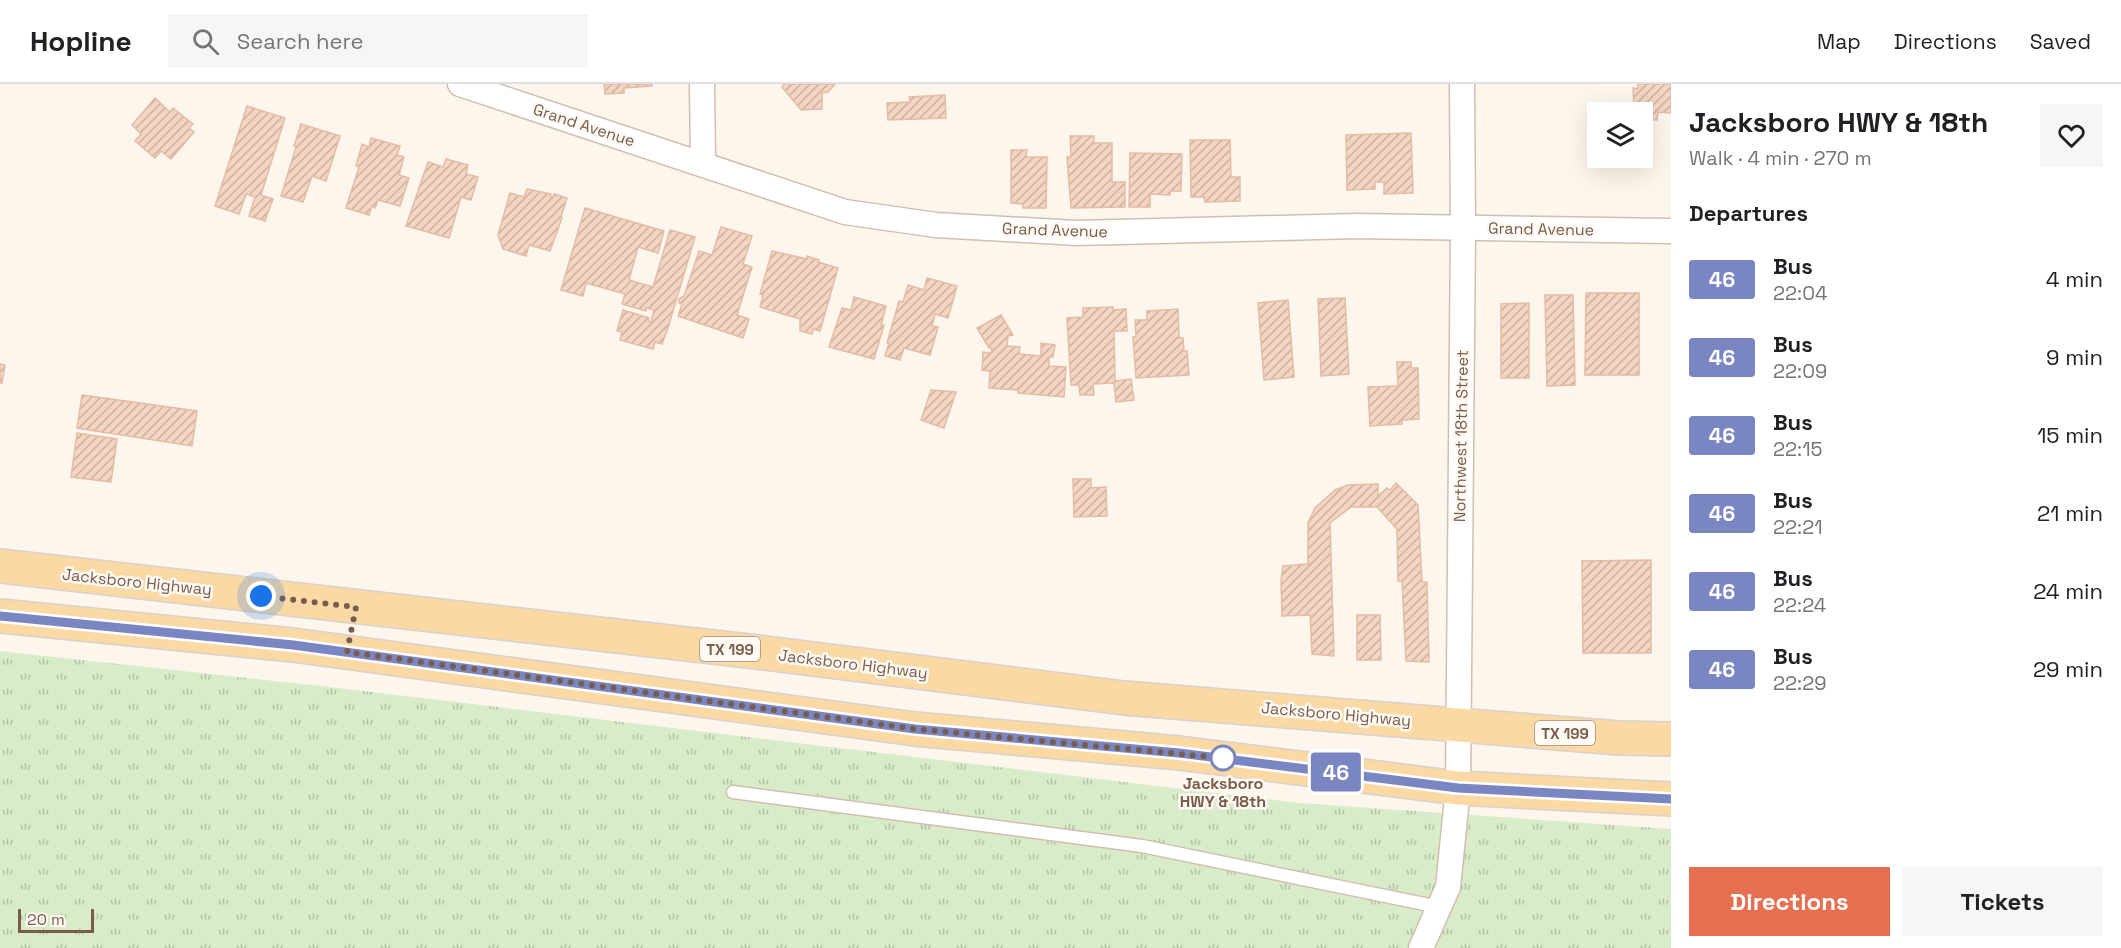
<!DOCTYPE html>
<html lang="en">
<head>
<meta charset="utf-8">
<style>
	:root { --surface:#fff; --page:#f6f6f6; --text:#202124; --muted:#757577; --line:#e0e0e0; --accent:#e76f51 }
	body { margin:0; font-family:"Space Grotesk",sans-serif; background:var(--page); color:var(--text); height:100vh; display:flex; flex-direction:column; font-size:22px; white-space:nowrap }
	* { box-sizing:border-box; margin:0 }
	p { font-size:20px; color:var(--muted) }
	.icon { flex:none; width:33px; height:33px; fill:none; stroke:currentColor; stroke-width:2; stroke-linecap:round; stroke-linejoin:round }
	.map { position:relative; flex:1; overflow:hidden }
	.sheet { display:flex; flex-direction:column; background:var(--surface); width:450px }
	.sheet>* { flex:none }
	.badge { padding:0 12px; border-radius:4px; font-size:21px; line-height:39px }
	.tools { position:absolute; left:1587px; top:18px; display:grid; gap:12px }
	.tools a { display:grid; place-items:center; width:66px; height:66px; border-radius:0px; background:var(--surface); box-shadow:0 6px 24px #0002; font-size:30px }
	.scale { position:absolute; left:18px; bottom:15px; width:76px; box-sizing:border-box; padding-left:6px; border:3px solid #7a5c4d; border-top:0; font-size:16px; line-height:21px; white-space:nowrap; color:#7a5c4d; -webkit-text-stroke:4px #fffaf3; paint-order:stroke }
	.you { position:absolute; width:30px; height:30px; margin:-15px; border:4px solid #fff; border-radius:50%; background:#1a73e8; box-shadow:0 0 0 9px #1a73e833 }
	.map>.badge { position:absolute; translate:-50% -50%; box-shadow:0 0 0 3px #fff }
	h2 { padding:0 18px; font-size:22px; line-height:54px }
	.round { display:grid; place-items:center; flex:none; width:63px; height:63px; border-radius:0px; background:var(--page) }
	.head { display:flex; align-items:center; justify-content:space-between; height:102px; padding:0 18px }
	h1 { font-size:28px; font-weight:700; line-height:45px }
	.primary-button { display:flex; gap:12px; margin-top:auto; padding:12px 18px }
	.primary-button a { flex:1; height:69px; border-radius:0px; background:var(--accent); color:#fff; font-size:24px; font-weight:700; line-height:69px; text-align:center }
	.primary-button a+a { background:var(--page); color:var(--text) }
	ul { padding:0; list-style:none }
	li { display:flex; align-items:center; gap:18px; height:78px; padding:0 18px }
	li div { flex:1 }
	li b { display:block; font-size:22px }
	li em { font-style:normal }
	li .badge { min-width:66px; font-weight:700; text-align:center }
	header { display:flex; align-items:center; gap:36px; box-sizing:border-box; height:84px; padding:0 30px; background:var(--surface); border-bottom:2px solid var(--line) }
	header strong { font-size:28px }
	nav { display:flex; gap:33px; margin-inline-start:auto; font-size:21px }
	.search { width:420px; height:54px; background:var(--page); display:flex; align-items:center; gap:15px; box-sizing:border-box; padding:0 21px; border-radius:0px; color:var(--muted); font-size:22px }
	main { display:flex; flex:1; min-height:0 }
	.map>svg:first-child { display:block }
</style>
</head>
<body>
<header>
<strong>Hopline</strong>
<div class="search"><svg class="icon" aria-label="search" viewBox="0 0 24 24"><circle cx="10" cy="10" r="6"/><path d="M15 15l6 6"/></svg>Search here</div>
<nav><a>Map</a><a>Directions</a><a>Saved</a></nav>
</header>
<main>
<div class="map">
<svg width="1671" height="864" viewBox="0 0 1671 864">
	<defs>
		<pattern id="grass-tufts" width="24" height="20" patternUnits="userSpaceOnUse" patternTransform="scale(1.5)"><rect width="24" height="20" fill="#d8ecc9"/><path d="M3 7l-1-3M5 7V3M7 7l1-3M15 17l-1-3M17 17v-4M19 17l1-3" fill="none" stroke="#b4c2a5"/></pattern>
		<pattern id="building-hatch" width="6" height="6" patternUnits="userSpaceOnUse" patternTransform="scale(1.5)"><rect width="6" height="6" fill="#f3d5c3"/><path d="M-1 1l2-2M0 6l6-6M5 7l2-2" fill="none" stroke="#cab0a1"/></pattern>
	</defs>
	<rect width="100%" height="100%" fill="#fdf6ec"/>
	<!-- grass -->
	<polygon fill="url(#grass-tufts)" points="0,567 347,605 1300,719 1671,745 1671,864 0,864"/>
	<!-- building -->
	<g fill="url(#building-hatch)" stroke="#e6bba3" stroke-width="1.5">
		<polygon points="604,0 652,0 652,2 624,4 624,9 605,10"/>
		<polygon points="784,0 835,0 828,8 822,9 822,25 801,26 782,3"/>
		<polygon points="1638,0 1671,0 1671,29 1658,28 1657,36 1642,35 1642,28 1634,28 1633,4 1638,5"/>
		<polygon points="945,11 946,34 888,36 887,19 910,18 909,13"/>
		<polygon points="155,14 170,28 173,24 193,40 189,44 194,48 171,75 161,67 155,74 135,57 141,50 132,41"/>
		<polygon points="247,22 285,34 261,111 273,115 265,137 249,132 255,113 246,110 239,130 215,122"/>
		<polygon points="301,40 340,52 326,97 312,92 303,118 281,112 296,63 294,62"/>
		<polygon points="1411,49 1413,109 1384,110 1384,98 1375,98 1375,105 1347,106 1346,51"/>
		<polygon points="1070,52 1094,52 1094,59 1112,59 1112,98 1125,98 1125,123 1071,124 1067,73 1071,73"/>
		<polygon points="371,54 400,62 397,71 404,73 399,91 409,94 400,122 378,116 375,124 372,122 369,131 346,124 359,83 356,82 362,60 369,63"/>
		<polygon points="1190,56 1230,56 1231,93 1240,93 1240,117 1205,118 1204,113 1191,113"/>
		<polygon points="1011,66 1027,66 1026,73 1047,73 1046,124 1023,124 1023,120 1011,119"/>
		<polygon points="1130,69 1182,70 1181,107 1170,107 1170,111 1150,110 1150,123 1129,123"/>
		<polygon points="446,75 468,81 466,90 478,93 471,116 461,113 449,154 406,142 428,78 443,83"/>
		<polygon points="527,105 551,110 550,112 553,113 554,110 567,114 561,133 562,134 550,167 529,161 526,172 503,165 498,151 510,109 524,113"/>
		<polygon points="585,124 664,147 658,169 638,163 629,196 653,203 670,146 695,153 668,244 662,260 655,258 653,265 620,256 622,248 617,247 623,226 649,234 648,237 651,238 654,226 646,224 646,227 622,220 625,210 586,199 583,212 561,206"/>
		<polygon points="721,143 752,152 743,180 752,183 737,231 749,235 743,254 678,232 682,220 679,219 679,215 684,212 699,167 712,171"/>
		<polygon points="772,167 807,175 807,172 819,176 818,178 838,184 820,247 813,245 812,250 800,247 800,235 760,223 763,211 760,210"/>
		<polygon points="927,194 957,202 948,234 935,230 932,242 938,243 930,271 904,264 900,276 885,272 889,259 887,259 899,217 903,218 908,201 924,206"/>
		<polygon points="1586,209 1639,209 1639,291 1585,291"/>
		<polygon points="1545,211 1573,211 1575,301 1547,302"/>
		<polygon points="854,213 886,222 881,241 884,241 874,275 829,263 842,224 851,226"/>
		<polygon points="1345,214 1349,290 1321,292 1318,215"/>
		<polygon points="1288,216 1294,293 1264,296 1258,219"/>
		<polygon points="1529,219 1529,294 1501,294 1501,220"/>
		<polygon points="1113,223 1113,226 1126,225 1127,247 1114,247 1115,297 1131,295 1134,316 1116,318 1114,299 1093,300 1094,311 1080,311 1079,301 1071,301 1067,234 1083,233 1083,224"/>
		<polygon points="1178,225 1179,254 1183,254 1184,267 1187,267 1189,291 1136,294 1133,253 1136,253 1135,236 1147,236 1147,227"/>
		<polygon points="1001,231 1013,251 1008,252 1007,262 1020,263 1019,270 1041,272 1041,259 1055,261 1053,273 1049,273 1049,282 1066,283 1064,313 1018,309 1018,306 989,304 990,287 982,286 983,268 991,269 992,264 989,264 977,244"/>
		<polygon points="1397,278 1411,278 1411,284 1418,284 1419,335 1402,336 1402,340 1370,342 1368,303 1398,302"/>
		<polygon points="0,280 5,281 2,299 0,299"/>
		<polygon points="931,306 956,308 944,344 921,336"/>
		<polygon points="82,311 197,327 192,362 77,344"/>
		<polygon points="77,349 117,355 111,398 71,393"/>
		<polygon points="1073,395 1091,395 1091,404 1106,403 1107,432 1074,433"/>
		<polygon points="1396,399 1418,421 1422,498 1427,498 1429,578 1406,577 1402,497 1398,497 1397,445 1377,423 1351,423 1330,439 1334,572 1312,570 1310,531 1282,532 1281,496 1283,482 1308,480 1308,439 1315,424 1335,406 1348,401 1378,400 1378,412 1387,404 1390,406"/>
		<polygon points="1651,476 1651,569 1583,569 1582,477"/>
		<polygon points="1357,531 1380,531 1381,576 1357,576"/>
	</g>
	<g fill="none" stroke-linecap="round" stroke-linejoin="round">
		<!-- service casing -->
		<g stroke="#d1beb0" stroke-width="15">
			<polyline id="service" points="733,708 1142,762 1439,823"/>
		</g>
		<!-- minor casing -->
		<g stroke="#d1beb0" stroke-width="27">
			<g id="minor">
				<polyline points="460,0 845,128 936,141 1077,149 1357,142 1671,147"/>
				<polyline points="702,0 703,80"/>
				<polyline points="1421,864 1448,803 1458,704 1463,144 1462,0"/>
			</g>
		</g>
		<!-- primary casing -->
		<g stroke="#dad1cd" stroke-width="36">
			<g id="primary">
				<polyline points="0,482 757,568 1124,614 1619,654 1671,655"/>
				<polyline points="0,532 293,561 915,645 1179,669 1458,704 1671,715"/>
			</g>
		</g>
		<!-- service -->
		<use href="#service" stroke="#fff" stroke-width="12"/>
		<!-- minor -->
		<use href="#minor" stroke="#fff" stroke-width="24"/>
		<!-- primary -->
		<use href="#primary" stroke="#fbd9a5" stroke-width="33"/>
	</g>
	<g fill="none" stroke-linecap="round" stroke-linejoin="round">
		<!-- line casing -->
		<g stroke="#fff" stroke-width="14">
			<polyline id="line" points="0,532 293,561 915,645 1179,669 1458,704 1671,715"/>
		</g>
		<!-- line -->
		<use href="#line" stroke="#7986c2" stroke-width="9"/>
		<!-- walk -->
		<polyline stroke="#7a5c4d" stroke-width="6" stroke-dasharray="0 10.8" points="261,512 356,523 347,568 915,645 1223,674"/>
	</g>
	<!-- markers -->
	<circle fill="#fff" stroke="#7986c2" stroke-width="3" cx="1223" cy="674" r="12"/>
	<g text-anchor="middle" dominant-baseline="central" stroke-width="5" stroke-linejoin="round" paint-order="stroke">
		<!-- shield labels -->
		<g fill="#fffaf3" stroke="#a28b7f" stroke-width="1.5">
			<rect x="700" y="553" width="60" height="24" rx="4.5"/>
			<rect x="1535" y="637" width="60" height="24" rx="4.5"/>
		</g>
		<g font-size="15" font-weight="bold" fill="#7a5c4d">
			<text x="730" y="565">TX 199</text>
			<text x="1565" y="649">TX 199</text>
		</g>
		<!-- street labels -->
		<g font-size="16" fill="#7a5c4d" stroke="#fffaf3">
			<text transform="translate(584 41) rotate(18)">Grand Avenue</text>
			<text transform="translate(1541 145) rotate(1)">Grand Avenue</text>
			<text transform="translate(1055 146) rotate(2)">Grand Avenue</text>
			<text transform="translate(1461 352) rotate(-89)">Northwest 18th Street</text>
			<text transform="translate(137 498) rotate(6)">Jacksboro Highway</text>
			<text transform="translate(853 580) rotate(7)">Jacksboro Highway</text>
			<text transform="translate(1336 630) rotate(5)">Jacksboro Highway</text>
		</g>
		<!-- stop labels -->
		<g font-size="16" font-weight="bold" fill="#7a5c4d" stroke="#fffaf3">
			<text x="1223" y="699">Jacksboro<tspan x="1223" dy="18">HWY &amp; 18th</tspan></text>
		</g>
	</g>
</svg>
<div class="tools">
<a><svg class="icon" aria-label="layers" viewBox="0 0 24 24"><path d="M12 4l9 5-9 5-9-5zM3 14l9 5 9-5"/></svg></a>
</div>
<div class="scale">20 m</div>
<div class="you" style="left:261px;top:512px"></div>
<b class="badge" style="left:1336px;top:688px;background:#7986c2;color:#fff">46</b>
</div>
<section class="sheet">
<div class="head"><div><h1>Jacksboro HWY &amp; 18th</h1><p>Walk · 4 min · 270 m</p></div><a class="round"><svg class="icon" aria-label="heart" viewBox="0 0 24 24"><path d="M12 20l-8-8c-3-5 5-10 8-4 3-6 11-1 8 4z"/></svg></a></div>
<h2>Departures</h2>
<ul>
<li><span class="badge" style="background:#7986c2;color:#fff">46</span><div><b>Bus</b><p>22:04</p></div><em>4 min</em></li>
<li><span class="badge" style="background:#7986c2;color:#fff">46</span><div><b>Bus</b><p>22:09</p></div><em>9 min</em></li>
<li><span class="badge" style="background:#7986c2;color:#fff">46</span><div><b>Bus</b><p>22:15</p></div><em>15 min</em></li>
<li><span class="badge" style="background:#7986c2;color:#fff">46</span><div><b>Bus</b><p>22:21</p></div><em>21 min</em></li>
<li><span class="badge" style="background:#7986c2;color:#fff">46</span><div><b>Bus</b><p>22:24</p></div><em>24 min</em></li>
<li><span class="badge" style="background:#7986c2;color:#fff">46</span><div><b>Bus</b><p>22:29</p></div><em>29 min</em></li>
</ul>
<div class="primary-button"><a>Directions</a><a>Tickets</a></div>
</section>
</main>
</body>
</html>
